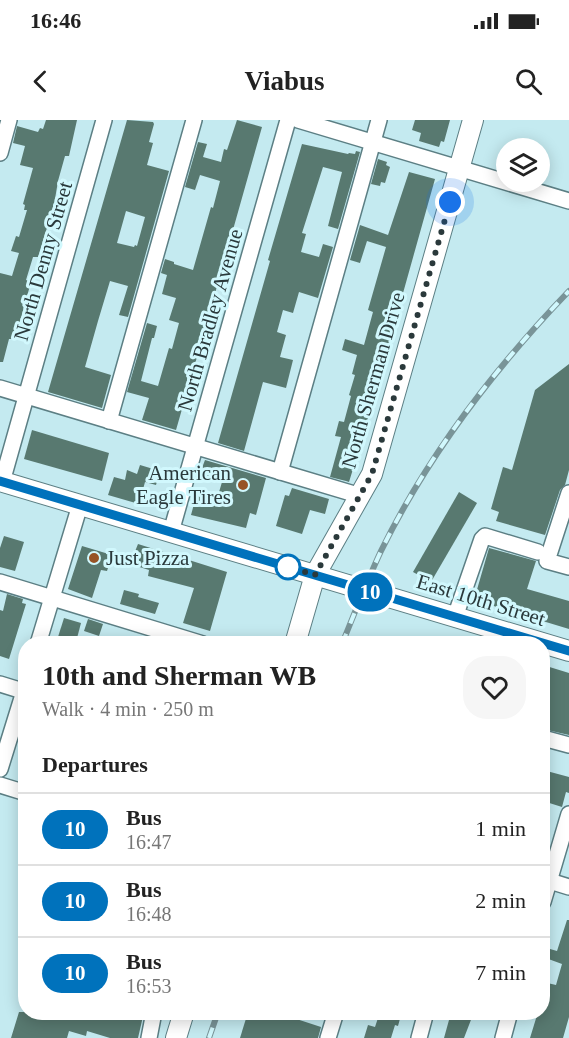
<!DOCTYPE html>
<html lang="en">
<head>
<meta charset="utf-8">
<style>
	:root { --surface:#fff; --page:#f6f6f6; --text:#222; --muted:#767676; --line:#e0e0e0 }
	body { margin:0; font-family:Georgia,serif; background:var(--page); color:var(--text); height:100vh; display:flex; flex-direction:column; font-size:22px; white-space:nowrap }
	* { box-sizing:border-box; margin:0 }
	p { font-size:20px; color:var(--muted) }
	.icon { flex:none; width:33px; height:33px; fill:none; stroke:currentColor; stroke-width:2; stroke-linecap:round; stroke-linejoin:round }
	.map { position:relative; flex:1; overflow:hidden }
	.panel { position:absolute; left:18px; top:516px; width:532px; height:384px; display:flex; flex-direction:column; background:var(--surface); border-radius:24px; box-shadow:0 3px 15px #0003 }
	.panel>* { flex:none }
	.badge { padding:0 12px; border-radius:20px; font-size:21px; line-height:39px }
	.buttons { position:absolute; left:496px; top:18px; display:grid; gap:12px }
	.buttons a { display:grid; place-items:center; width:54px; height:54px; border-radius:50%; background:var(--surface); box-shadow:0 3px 15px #0003; font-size:30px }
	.you { position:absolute; width:30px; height:30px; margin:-15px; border:4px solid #fff; border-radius:50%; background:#1a73e8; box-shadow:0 0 0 9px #1a73e833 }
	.map>.badge { position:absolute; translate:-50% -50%; box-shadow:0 0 0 3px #fff }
	h2 { padding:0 24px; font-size:22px; line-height:54px }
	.round { display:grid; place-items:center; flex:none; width:63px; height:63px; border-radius:24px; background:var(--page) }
	.headline { display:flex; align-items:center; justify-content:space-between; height:102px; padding:0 24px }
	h1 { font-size:28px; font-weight:700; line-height:45px }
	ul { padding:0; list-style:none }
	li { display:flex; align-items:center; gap:18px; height:72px; padding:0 24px; border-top:2px solid var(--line) }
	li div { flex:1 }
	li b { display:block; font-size:22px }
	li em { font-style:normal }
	li .badge { min-width:66px; font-weight:700; text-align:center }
	.status { display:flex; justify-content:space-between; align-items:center; height:42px; padding:0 30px; background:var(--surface); direction:ltr }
	.status svg { height:16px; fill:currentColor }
	header { display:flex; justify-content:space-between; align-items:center; height:78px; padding:0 24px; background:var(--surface); font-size:27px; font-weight:700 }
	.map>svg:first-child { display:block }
</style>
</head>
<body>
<div class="status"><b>16:46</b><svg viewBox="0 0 49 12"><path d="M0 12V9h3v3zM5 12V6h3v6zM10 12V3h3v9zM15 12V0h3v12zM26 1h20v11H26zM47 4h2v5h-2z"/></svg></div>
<header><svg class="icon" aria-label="back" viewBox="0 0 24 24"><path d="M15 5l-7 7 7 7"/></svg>Viabus<svg class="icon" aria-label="search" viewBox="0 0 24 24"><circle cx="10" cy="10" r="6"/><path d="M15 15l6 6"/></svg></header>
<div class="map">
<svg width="569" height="918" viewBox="0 0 569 918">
	<rect width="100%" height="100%" fill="#c4eaf0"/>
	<!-- building -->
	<g fill="#587970" fill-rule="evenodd">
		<polygon points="46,0 77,0 69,36 65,36 58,61 54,85 38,137 33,137 26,160 31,162 15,219 9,219 3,242 0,242 0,153 12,156 19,133 11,131 16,116 19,117 27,90 24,90 25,85 23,84 33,48 20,45 25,26 13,23 17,6 38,12 40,8 43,9"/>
		<path d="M127,0L153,2L154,4L149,22L153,23L147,45L169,51L128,197L119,195L128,166L110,161L98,201L85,247L111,255L102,288L48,272ZM126,91L145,97L137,126L135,125L134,127L117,123Z"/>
		<polygon points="237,0 262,7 205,209 202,208 194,237 197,237 176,310 142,300 149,278 127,272 147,203 157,206 154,218 152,218 141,261 158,266 169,228 172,229 179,203 169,200 176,178 162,174 167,155 161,153 165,139 174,142 174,144 193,150 211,87 213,88 220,61 200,55 195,70 185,67 198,22 207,24 203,37 221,42 224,29 227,30"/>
		<polygon points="415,0 450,0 444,22 441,21 439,27 419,21 421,13 412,10"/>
		<polygon points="302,24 348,34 349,33 355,34 356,31 360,32 338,109 328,106 342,52 323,47 302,113 306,114 301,132 319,137 323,124 333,127 318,178 299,172 293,193 283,190 277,212 286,215 280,237 293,240 286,268 263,262 244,331 218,323 270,141 268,140"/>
		<polygon points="378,39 387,42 386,45 390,47 385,63 381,62 380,66 371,64"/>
		<polygon points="409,52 435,59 361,323 349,362 346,361 330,357 341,317 335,316 339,301 344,302 351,276 349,275 355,255 352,254 357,235 342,230 345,219 364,225 373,192 368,190 386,127 367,121 360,143 350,140 360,105 388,115"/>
		<polygon points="569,244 569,350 565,365 560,370 545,415 496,401 499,392 491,389 503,347 512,350 535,270"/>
		<polygon points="32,310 109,333 102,361 24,339"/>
		<polygon points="205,340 266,358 256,395 250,393 246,408 191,395 197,373 217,379 222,362 203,356 205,349 202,348"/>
		<polygon points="140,345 160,351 156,365 145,362 139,384 108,375 114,357 125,360 127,350 137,354"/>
		<polygon points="292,368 329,379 325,394 310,390 302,414 276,406 285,375 289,376"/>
		<polygon points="459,372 477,383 431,462 413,452"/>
		<polygon points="4,416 24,422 15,451 0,447 0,428"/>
		<polygon points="138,424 227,452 210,511 183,503 194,468 148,456 149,450 130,444"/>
		<polygon points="82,426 112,435 107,451 101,450 92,478 68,469"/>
		<polygon points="489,428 536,441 527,469 569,481 569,509 474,480"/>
		<polygon points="124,470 139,474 138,477 159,483 155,494 120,484"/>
		<polygon points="7,474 23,479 22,483 26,484 9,539 0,536 0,490 3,491"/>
		<polygon points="64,498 81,503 76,522 58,517"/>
		<polygon points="88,499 103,504 99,516 84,511"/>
		<polygon points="543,545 569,553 569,615 543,609"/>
		<polygon points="543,650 569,657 569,673 566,672 562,687 543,681"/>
		<polygon points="567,800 569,800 569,897 563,918 530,918 538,892 543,892 543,862 556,865 562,844 543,837 543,827 557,831"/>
		<polygon points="19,892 144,892 138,918 110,918 87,911 86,916 69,911 67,918 11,918"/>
		<polygon points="248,892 275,892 321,907 318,918 240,918"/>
		<polygon points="380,892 401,895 398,906 395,905 391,918 364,918 368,905 375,907"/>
		<polygon points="435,892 474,892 464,918 444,918 449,900 435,896"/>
	</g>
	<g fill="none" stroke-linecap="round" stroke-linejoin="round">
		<!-- minor casing -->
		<g stroke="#5c7f84" stroke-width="18">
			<g id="minor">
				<polyline points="298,0 569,81"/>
				<polyline points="0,33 9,0"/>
				<polyline points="0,268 361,376"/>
				<polyline points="109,301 194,0"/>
				<polyline points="280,352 379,0"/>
				<polyline points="2,362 104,0"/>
				<polyline points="569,373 547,441 569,447"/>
				<polyline points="171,412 288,0"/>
				<polyline points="0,462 203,524"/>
				<polyline points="455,497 482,419 485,416 538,432"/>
				<polyline points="38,524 80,385"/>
				<polyline points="0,564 26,572"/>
				<polyline points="543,618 569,625"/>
				<polyline points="0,649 26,565"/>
				<polyline points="0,665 26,673"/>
				<polyline points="543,759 569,767"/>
				<polyline points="543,782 569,694"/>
				<polyline points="149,918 154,892"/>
				<polyline points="328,918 336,892"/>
				<polyline points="419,918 426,892"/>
				<polyline points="503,918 510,892"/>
			</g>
		</g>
		<!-- major casing -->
		<g stroke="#5c7f84" stroke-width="22">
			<g id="major">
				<polyline points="0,361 569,531"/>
				<polyline points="295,524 315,455 372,354 473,0"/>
				<polyline points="176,918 184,892"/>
			</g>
		</g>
		<!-- minor -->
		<use href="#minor" stroke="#fff" stroke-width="15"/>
		<!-- major -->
		<use href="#major" stroke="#fff" stroke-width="20"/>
		<!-- rail casing -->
		<g stroke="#799498" stroke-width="6">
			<g id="rail">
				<path d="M342,524C355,492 367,461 381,431C429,333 494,249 569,171"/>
				<polyline points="209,918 218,892"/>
			</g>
		</g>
		<!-- rail -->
		<use href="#rail" stroke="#d1f8fd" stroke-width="4" stroke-dasharray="11" stroke-linecap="butt"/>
	</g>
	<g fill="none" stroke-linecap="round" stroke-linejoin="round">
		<!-- line casing -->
		<g stroke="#fff" stroke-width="14">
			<polyline id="line" points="0,361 569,531"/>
		</g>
		<!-- line -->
		<use href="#line" stroke="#0072bc" stroke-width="9"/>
		<!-- walk -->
		<polyline stroke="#2a393b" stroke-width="6" stroke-dasharray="0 10.8" points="288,447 281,445 315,455 372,354 450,82"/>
	</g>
	<!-- markers -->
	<g fill="#975326" stroke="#d1f8fd" stroke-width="2">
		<circle cx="243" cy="365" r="6"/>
		<circle cx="94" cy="438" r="6"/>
	</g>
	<circle fill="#fff" stroke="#0072bc" stroke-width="3" cx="288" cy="447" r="12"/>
	<g text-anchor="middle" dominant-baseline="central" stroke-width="6" stroke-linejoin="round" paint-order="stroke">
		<!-- street labels -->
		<g font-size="21" fill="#2a393b" stroke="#d1f8fd">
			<text transform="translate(43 141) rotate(-74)">North Denny Street</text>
			<text transform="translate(210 200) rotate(-74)">North Bradley Avenue</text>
			<text transform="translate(373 260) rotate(-74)">North Sherman Drive</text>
			<text transform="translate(481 480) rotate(17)">East 10th Street</text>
		</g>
		<!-- poi labels -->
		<g font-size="21" fill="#2a393b" stroke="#d1f8fd" text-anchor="end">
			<text x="231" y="353">American<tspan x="231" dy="24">Eagle Tires</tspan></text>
			<text x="106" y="438" text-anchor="start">Just Pizza</text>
		</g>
	</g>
</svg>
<div class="buttons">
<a><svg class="icon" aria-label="layers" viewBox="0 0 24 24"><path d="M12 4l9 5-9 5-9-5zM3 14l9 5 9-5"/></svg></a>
</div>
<div class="you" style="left:450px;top:82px"></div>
<b class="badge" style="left:370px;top:472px;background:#0072bc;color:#fff">10</b>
<section class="panel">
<div class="headline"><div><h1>10th and Sherman WB</h1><p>Walk · 4 min · 250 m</p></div><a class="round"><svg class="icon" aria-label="heart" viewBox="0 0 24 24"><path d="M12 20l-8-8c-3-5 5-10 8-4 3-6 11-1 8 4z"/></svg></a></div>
<h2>Departures</h2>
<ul>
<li><span class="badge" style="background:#0072bc;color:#fff">10</span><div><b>Bus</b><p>16:47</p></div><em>1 min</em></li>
<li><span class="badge" style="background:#0072bc;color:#fff">10</span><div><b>Bus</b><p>16:48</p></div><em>2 min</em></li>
<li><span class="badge" style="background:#0072bc;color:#fff">10</span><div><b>Bus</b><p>16:53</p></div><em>7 min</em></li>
</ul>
</section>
</div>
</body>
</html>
